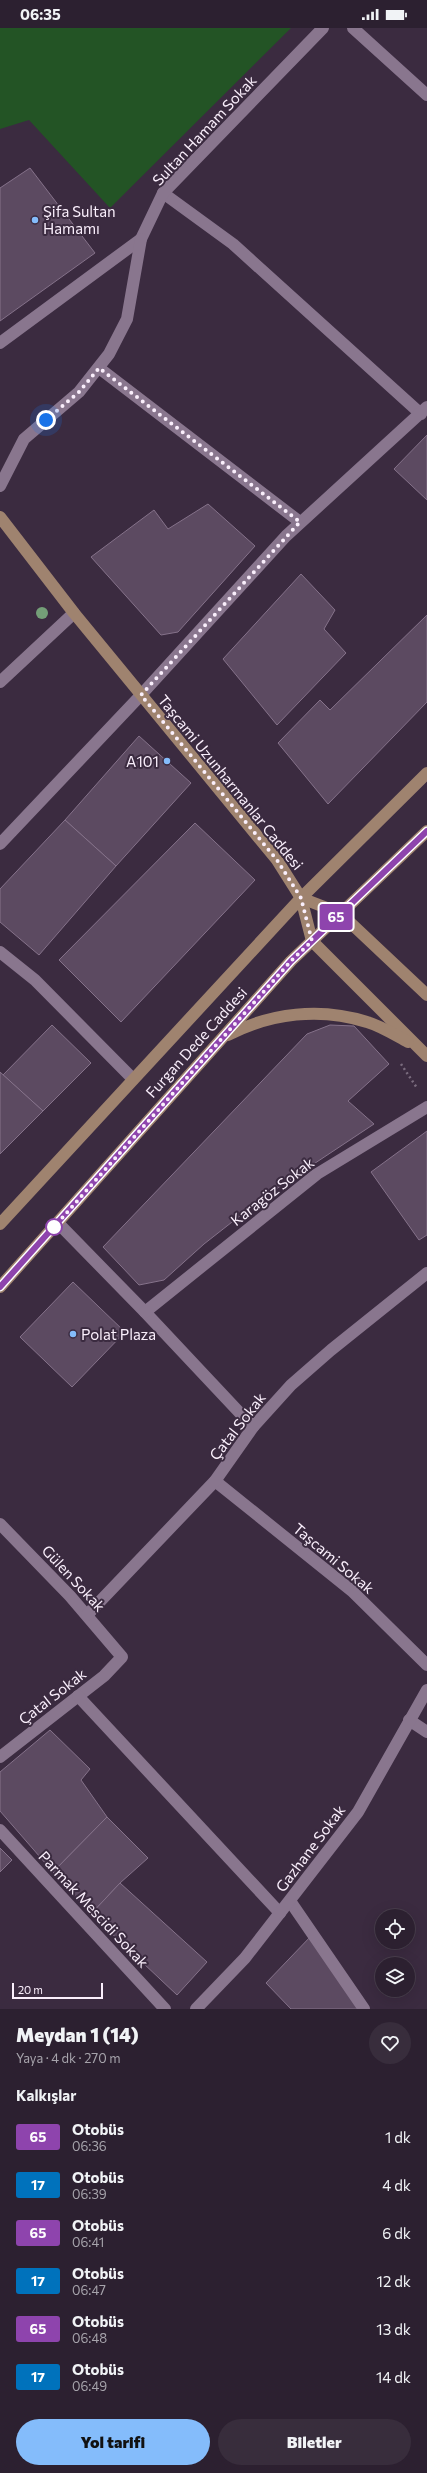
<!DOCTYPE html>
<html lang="tr">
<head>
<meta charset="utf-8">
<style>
	:root { --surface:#2c2030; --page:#382d3c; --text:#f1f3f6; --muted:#a6a3ab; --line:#483e4c; --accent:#84bcfb }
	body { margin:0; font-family:Commissioner,sans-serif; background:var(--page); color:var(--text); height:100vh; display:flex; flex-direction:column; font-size:15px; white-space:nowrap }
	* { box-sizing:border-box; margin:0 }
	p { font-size:13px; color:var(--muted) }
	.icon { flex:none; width:22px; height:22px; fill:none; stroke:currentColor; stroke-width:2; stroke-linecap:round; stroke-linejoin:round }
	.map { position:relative; height:1981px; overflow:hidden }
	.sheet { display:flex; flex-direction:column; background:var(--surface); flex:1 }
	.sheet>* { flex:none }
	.badge { padding:0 8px; border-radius:3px; font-size:14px; line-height:26px }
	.tools { position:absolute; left:375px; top:1881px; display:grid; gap:8px }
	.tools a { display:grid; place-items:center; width:40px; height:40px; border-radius:50%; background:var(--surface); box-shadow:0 4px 16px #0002,0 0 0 1px var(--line); font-size:20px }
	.scale { position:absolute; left:12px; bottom:10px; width:91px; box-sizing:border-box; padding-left:4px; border:2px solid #faeffc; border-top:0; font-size:11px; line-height:14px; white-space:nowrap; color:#faeffc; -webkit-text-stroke:3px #3b2b40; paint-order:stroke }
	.you { position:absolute; width:20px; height:20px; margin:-10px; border:3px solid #fff; border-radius:50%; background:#1a73e8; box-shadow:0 0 0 6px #1a73e833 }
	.map>.badge { position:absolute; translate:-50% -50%; box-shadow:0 0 0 2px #fff }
	h2 { padding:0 16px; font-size:15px; line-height:36px }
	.round { display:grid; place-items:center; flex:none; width:42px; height:42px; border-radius:21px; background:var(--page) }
	.summary { display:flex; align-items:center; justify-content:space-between; height:68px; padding:0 16px }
	h1 { font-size:19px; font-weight:800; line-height:30px }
	.action { display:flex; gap:8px; margin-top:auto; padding:8px 16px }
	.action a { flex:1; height:46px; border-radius:24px; background:var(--accent); color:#111; font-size:16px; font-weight:800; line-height:46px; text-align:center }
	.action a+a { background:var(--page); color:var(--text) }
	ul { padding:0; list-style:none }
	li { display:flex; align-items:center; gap:12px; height:48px; padding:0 16px }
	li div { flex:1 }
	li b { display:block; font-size:15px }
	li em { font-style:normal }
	li .badge { min-width:44px; font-weight:700; text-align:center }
	.status { display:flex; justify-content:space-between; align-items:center; height:28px; padding:0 20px; background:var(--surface); direction:ltr }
	.status svg { height:11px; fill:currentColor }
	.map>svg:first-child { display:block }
</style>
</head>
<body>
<div class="status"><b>06:35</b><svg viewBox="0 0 49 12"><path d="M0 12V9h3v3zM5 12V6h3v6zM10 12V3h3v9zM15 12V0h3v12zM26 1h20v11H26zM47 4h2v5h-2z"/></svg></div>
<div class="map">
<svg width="427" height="1981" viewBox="0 0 427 1981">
	<rect width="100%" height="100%" fill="#3b2b40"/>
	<!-- green -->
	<polygon fill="#235425" points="0,0 291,0 110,180 29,92 0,101"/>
	<!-- building -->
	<g fill="#5c4a61" stroke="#85728a">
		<polygon points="30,140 95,225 0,293 0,160"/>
		<polygon points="427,407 427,472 394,441"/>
		<polygon points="208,476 255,518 178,604 161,607 91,529 154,482 168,501"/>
		<polygon points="301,546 335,582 324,601 346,625 277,697 223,631"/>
		<polygon points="427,587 427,674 328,776 278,715 320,672 330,682"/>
		<polygon points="139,708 191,755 116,838 65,792"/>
		<polygon points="65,792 116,838 39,927 0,894 0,861"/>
		<polygon points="195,795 255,852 121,994 59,932"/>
		<polygon points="52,997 91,1035 43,1083 3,1047"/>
		<polygon points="330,997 354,998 389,1036 348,1073 374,1096 264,1169 204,1216 164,1252 139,1257 103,1219 307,1006"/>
		<polygon points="0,1044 43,1083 0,1126"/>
		<polygon points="427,1103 427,1207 419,1212 371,1144"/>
		<polygon points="73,1254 125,1304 72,1359 20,1309"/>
		<polygon points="50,1702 90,1741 81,1752 107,1789 53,1844 0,1783 0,1744"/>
		<polygon points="107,1789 148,1830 120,1855 91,1886 53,1844"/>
		<polygon points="0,1820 12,1832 0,1844"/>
		<polygon points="120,1855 207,1934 177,1967 91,1886"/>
		<polygon points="312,1907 358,1981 291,1981 266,1955"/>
	</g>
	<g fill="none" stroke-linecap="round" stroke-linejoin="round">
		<!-- path -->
		<polyline stroke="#7a6c7e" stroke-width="2.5" stroke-dasharray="2 3" stroke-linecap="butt" points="401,1036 417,1060"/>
		<!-- street -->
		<g stroke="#89768e" stroke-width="12">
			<polyline points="353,0 427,67"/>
			<polyline points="163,165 233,216 421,386"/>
			<polyline points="0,315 141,211 163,165 323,0"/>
			<polyline points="99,340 300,494"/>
			<polyline points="0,458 24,411 79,364 109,326 127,291 141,211"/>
			<polyline points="0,654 74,585"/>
			<polyline points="0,816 141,667 286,508 427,379"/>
			<polyline points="0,924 35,952 133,1051"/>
			<polyline points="58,1195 145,1284 253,1399"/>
			<polyline points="145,1284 317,1146 427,1079"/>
			<polyline points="215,1453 352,1563 427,1637"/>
			<polyline points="0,1496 70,1568 122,1629 104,1648 0,1729"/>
			<polyline points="87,1587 215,1453 253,1399 291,1357 331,1322 427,1245"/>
			<polyline points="78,1668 280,1885"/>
			<polyline points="409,1692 427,1704"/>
			<polyline points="0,1802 165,1981"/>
			<polyline points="290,1873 364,1981"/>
			<polyline points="196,1981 245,1930 358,1784 427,1662"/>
		</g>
		<!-- secondary -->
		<g stroke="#9f836f" stroke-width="12">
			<polyline points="0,489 74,585 277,832 301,870 312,913 427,1028"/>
			<polyline points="301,870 340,885 427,967"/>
			<path d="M228,1007C271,985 320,979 367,994C381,998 395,1007 408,1014"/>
			<polyline points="0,1196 301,870 427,745"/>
			<polyline points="0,1259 291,933 427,803"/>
		</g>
	</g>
	<!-- trees -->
	<circle fill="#749f78" cx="42" cy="585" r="6"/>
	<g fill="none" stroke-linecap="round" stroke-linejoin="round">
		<!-- line casing -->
		<g stroke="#fff" stroke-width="9">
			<polyline id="line" points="0,1259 291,933 427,803"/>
		</g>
		<!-- line -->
		<use href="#line" stroke="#8e44ad" stroke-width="6"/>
		<!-- walk -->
		<polyline stroke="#faeffc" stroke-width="4" stroke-dasharray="0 7.2" points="46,392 79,364 99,340 300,494 141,667 277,832 301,870 312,913 291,933 54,1199"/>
	</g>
	<!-- markers -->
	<g fill="#84bcfb" stroke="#3b2b40" stroke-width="1.5">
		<circle cx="35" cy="192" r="4"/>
		<circle cx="167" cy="733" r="4"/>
		<circle cx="73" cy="1306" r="4"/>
	</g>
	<circle fill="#fff" stroke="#8e44ad" stroke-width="2" cx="54" cy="1199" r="8"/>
	<g text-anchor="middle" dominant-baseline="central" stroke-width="4" stroke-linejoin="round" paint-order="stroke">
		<!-- street labels -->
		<g font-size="15" fill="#faeffc" stroke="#3b2b40">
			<text transform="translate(204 102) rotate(-47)">Sultan Hamam Sokak</text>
			<text transform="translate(231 754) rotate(51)">Taşcami Uzunharmanlar Caddesi</text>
			<text transform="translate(196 1014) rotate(-48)">Furgan Dede Caddesi</text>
			<text transform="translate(272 1163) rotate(-38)">Karagöz Sokak</text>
			<text transform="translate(237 1398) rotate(-52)">Çatal Sokak</text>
			<text transform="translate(334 1530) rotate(40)">Taşcami Sokak</text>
			<text transform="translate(74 1550) rotate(47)">Gülen Sokak</text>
			<text transform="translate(52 1668) rotate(-38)">Çatal Sokak</text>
			<text transform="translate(310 1820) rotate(-53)">Gazhane Sokak</text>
			<text transform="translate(94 1881) rotate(47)">Parmak Mescidi Sokak</text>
		</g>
		<!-- poi labels -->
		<g font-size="15" fill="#faeffc" stroke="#3b2b40" text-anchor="start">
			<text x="43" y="183">Şifa Sultan<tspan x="43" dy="17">Hamamı</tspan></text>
			<text x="159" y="733" text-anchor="end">A101</text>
			<text x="81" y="1306">Polat Plaza</text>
		</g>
	</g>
</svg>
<div class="tools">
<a><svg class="icon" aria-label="locate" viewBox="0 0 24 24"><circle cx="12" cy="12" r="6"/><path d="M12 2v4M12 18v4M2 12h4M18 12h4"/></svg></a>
<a><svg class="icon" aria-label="layers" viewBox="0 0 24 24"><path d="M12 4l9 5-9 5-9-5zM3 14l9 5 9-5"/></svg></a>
</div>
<div class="scale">20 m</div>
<div class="you" style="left:46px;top:392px"></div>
<b class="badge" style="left:336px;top:889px;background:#8e44ad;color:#fff">65</b>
</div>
<section class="sheet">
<div class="summary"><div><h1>Meydan 1 (14)</h1><p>Yaya · 4 dk · 270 m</p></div><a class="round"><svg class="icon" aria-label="heart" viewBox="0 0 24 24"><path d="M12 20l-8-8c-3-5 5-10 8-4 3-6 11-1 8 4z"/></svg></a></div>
<h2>Kalkışlar</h2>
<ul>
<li><span class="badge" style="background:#8e44ad;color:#fff">65</span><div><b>Otobüs</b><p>06:36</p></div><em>1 dk</em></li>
<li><span class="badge" style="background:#0072bc;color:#fff">17</span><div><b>Otobüs</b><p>06:39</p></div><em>4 dk</em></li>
<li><span class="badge" style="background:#8e44ad;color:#fff">65</span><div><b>Otobüs</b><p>06:41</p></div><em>6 dk</em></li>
<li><span class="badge" style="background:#0072bc;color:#fff">17</span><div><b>Otobüs</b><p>06:47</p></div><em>12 dk</em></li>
<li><span class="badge" style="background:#8e44ad;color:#fff">65</span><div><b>Otobüs</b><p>06:48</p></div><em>13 dk</em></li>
<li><span class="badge" style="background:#0072bc;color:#fff">17</span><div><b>Otobüs</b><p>06:49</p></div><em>14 dk</em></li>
</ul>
<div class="action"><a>Yol tarifi</a><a>Biletler</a></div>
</section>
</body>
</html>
